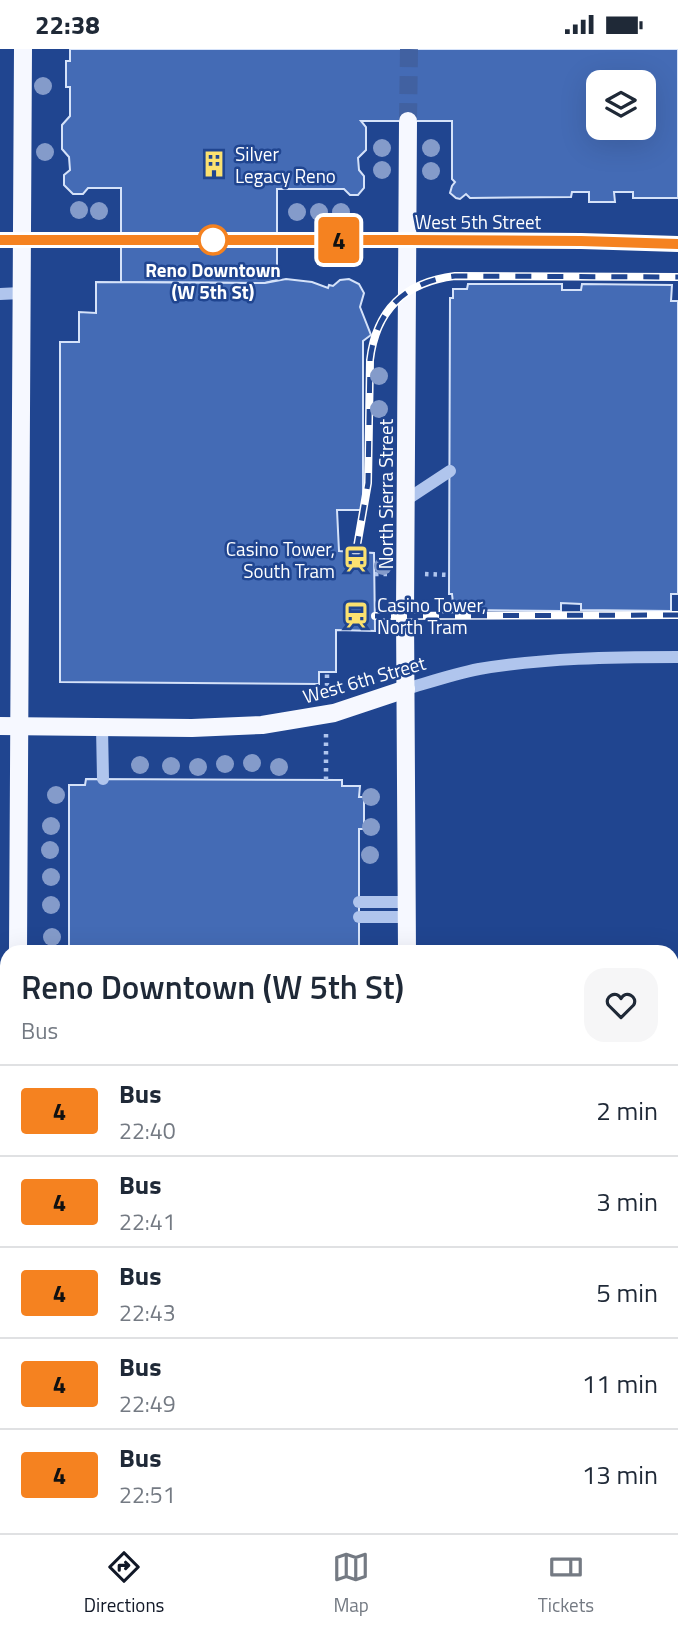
<!DOCTYPE html>
<html lang="en">
<head>
<meta charset="utf-8">
<style>
	:root { --surface:#fff; --page:#f6f6f7; --text:#1f2937; --muted:#747a83; --line:#e0e1e3; --accent:#111827 }
	body { margin:0; font-family:"Titillium Web",sans-serif; background:var(--page); color:var(--text); height:100vh; display:flex; flex-direction:column; font-size:26px; white-space:nowrap }
	* { box-sizing:border-box; margin:0 }
	p { font-size:23px; color:var(--muted) }
	.icon { flex:none; width:38px; height:38px; fill:none; stroke:currentColor; stroke-width:2; stroke-linecap:round; stroke-linejoin:round }
	.map { position:relative; flex:1; overflow:hidden }
	.panel { position:absolute; left:0px; top:896px; width:679px; height:588px; display:flex; flex-direction:column; background:var(--surface); border-radius:21px 21px 0 0; box-shadow:0 7px 28px #0002 }
	.panel>* { flex:none }
	.badge { padding:0 14px; border-radius:5px; font-size:24px; line-height:46px }
	.controls { position:absolute; left:586px; top:21px; display:grid; gap:14px }
	.controls a { display:grid; place-items:center; width:70px; height:70px; border-radius:14px; background:var(--surface); box-shadow:0 7px 28px #0002; font-size:35px }
	.map>.badge { position:absolute; translate:-50% -50%; box-shadow:0 0 0 4px #fff }
	.round { display:grid; place-items:center; flex:none; width:74px; height:74px; border-radius:21px; background:var(--page) }
	.overview { display:flex; align-items:center; justify-content:space-between; height:119px; padding:0 21px }
	h1 { font-size:33px; font-weight:600; line-height:52px }
	ul { padding:0; list-style:none }
	li { display:flex; align-items:center; gap:21px; height:91px; padding:0 21px; border-top:2px solid var(--line) }
	li div { flex:1 }
	li b { display:block; font-size:26px }
	li em { font-style:normal }
	li .badge { min-width:77px; font-weight:700; text-align:center }
	.status { display:flex; justify-content:space-between; align-items:center; height:49px; padding:0 35px; background:var(--surface); direction:ltr }
	.status svg { height:19px; fill:currentColor }
	.dock { display:flex; justify-content:space-around; align-items:center; height:98px; border-top:2px solid var(--line); background:var(--surface); font-size:19px; color:var(--muted) }
	.dock a { display:grid; justify-items:center; gap:4px }
	.dock .current { color:var(--accent) }
	.map>svg:first-child { display:block }
</style>
</head>
<body>
<div class="status"><b>22:38</b><svg viewBox="0 0 49 12"><path d="M0 12V9h3v3zM5 12V6h3v6zM10 12V3h3v9zM15 12V0h3v12zM26 1h20v11H26zM47 4h2v5h-2z"/></svg></div>
<div class="map">
<svg width="678" height="1484" viewBox="0 0 678 1484">
	<rect width="100%" height="100%" fill="#204590"/>
	<!-- building -->
	<g fill="#446bb5" stroke="#d5e2f9" stroke-width="2" fill-rule="evenodd">
		<path d="M70,0H678V149H633V143H614L615,153H589V143H572L571,148L470,149L466,145L460,150L456,149L450,144L452,137L455,133L452,130V72H361L366,78V101L358,109L359,121L364,127V139L358,146H350L344,140H277V231L265,234L121,233V139H88L83,145H73L64,136V126L70,121L69,108L62,100V76L70,67V38H66V12H70ZM598,33H644V79H598Z"/>
		<polygon points="286,230 312,233 328,239 329,236 333,237 340,231 349,230 359,235 364,244 360,258 371,286 363,292 363,461 337,461 339,502 374,504 375,582 336,581 336,623 319,623 319,635 60,633 60,293 79,293 79,263 96,264 96,233 265,234"/>
		<polygon points="468,235 562,235 562,241 581,241 582,235 672,236 671,252 678,252 678,545 671,545 671,562 581,561 581,555 561,554 561,562 467,561 467,554 453,554 452,545 449,545 450,249 453,249 453,240 467,240"/>
		<polygon points="86,730 342,731 342,737 360,737 359,748 364,748 364,780 359,780 359,903 69,903 69,736 85,736"/>
	</g>
	<g fill="none" stroke-linecap="round" stroke-linejoin="round">
		<!-- minor-tunnel -->
		<polyline stroke="#4161a1" stroke-width="12" stroke-dasharray="12 6" stroke-linecap="butt" points="121,191 278,190"/>
		<!-- major-tunnel -->
		<polyline stroke="#4161a1" stroke-width="18" stroke-dasharray="18 9" stroke-linecap="butt" points="408,72 409,0"/>
		<!-- highway-tunnel -->
		<polyline stroke="#4161a1" stroke-width="21" stroke-dasharray="21 10" stroke-linecap="butt" points="0,1475 7,1475"/>
		<!-- path -->
		<g stroke="#b0c5ed" stroke-width="4.5" stroke-dasharray="3.5 5" stroke-linecap="butt">
			<polyline points="375,525 388,525"/>
			<polyline points="425,525 450,526"/>
			<polyline points="327,646 327,623"/>
			<polyline points="326,731 326,683"/>
		</g>
		<!-- minor -->
		<g stroke="#b0c5ed" stroke-width="12">
			<polyline points="278,190 581,192 678,195"/>
			<polyline points="0,191 121,191"/>
			<polyline points="0,245 21,244"/>
			<polyline points="406,451 450,422"/>
			<path d="M406,640C430,633 454,625 479,620C545,609 611,608 678,608"/>
			<polyline points="102,678 103,730"/>
			<polyline points="359,853 406,853"/>
			<polyline points="359,868 406,868"/>
			<polyline points="672,981 678,981"/>
			<polyline points="0,1179 7,1179"/>
			<polyline points="672,1194 678,1194"/>
		</g>
		<!-- major -->
		<g stroke="#f6f8ff" stroke-width="18">
			<polyline points="0,677 192,679 262,676 334,664 406,640"/>
			<polyline points="18,903 23,0"/>
			<polyline points="407,903 405,564 408,72"/>
			<polyline points="0,1363 7,1363"/>
			<polyline points="0,1392 7,1380"/>
			<polyline points="38,1484 38,1477"/>
		</g>
		<!-- highway -->
		<g stroke="#fff" stroke-width="21">
			<polyline points="672,1391 678,1391"/>
			<polyline points="246,1477 678,1480"/>
		</g>
		<!-- rail casing -->
		<g stroke="#fff" stroke-width="8">
			<g id="rail">
				<path d="M356,503L368,434L370,311C376,261 405,233 455,227L678,228"/>
				<polyline points="375,567 678,566"/>
			</g>
		</g>
		<!-- rail -->
		<use href="#rail" stroke="#204590" stroke-width="5" stroke-dasharray="16" stroke-linecap="butt"/>
	</g>
	<!-- trees -->
	<g fill="#849bca">
		<circle cx="43" cy="37" r="9"/>
		<circle cx="382" cy="99" r="9"/>
		<circle cx="431" cy="99" r="9"/>
		<circle cx="45" cy="103" r="9"/>
		<circle cx="382" cy="121" r="9"/>
		<circle cx="431" cy="122" r="9"/>
		<circle cx="79" cy="161" r="9"/>
		<circle cx="99" cy="162" r="9"/>
		<circle cx="297" cy="163" r="9"/>
		<circle cx="319" cy="163" r="9"/>
		<circle cx="341" cy="163" r="9"/>
		<circle cx="379" cy="327" r="9"/>
		<circle cx="379" cy="360" r="9"/>
		<circle cx="383" cy="517" r="9"/>
		<circle cx="252" cy="714" r="9"/>
		<circle cx="225" cy="715" r="9"/>
		<circle cx="140" cy="716" r="9"/>
		<circle cx="171" cy="717" r="9"/>
		<circle cx="198" cy="718" r="9"/>
		<circle cx="279" cy="718" r="9"/>
		<circle cx="56" cy="746" r="9"/>
		<circle cx="371" cy="748" r="9"/>
		<circle cx="51" cy="777" r="9"/>
		<circle cx="371" cy="778" r="9"/>
		<circle cx="50" cy="801" r="9"/>
		<circle cx="370" cy="806" r="9"/>
		<circle cx="51" cy="828" r="9"/>
		<circle cx="51" cy="856" r="9"/>
		<circle cx="52" cy="888" r="9"/>
	</g>
	<g fill="none" stroke-linecap="round" stroke-linejoin="round">
		<!-- line casing -->
		<g stroke="#fff" stroke-width="16">
			<polyline id="line" points="0,191 407,191 581,192 678,195"/>
		</g>
		<!-- line -->
		<use href="#line" stroke="#f58220" stroke-width="10"/>
	</g>
	<!-- icons -->
	<defs>
		<g id="building-bare" transform="scale(2.1)"><path d="M-4-6H4V6H1V3H-1V6H-4ZM-2.5-4.3h1.7v1.8h-1.7ZM.8-4.3h1.7v1.8H.8ZM-2.5-1h1.7V.8h-1.7ZM.8-1h1.7V.8H.8Z" fill="#fbe170" stroke="#204590" stroke-width="2.5" paint-order="stroke"/></g>
		<g id="station-bare" transform="scale(2.1)"><path d="M-3-6H3Q5-6 5-4V2Q5 4 3 4L4.5 6H3L1.5 4h-3L-3 6H-4.5L-3 4Q-5 4-5 2V-4Q-5-6-3-6ZM-3.5-4v3h7v-3ZM-3.5 1v1.5H-2V1ZM2 1v1.5H3.5V1Z" fill="#fbe170" stroke="#204590" stroke-width="2.5" paint-order="stroke"/></g>
	</defs>
	<g fill-rule="evenodd">
		<use href="#building-bare" x="214" y="115"/>
		<use href="#station-bare" x="356" y="510"/>
		<use href="#station-bare" x="356" y="566"/>
	</g>
	<!-- markers -->
	<circle fill="#fff" stroke="#f58220" stroke-width="3.5" cx="213" cy="191" r="14"/>
	<g text-anchor="middle" dominant-baseline="central" stroke-width="5" stroke-linejoin="round" paint-order="stroke">
		<!-- poi labels -->
		<g font-size="19" fill="#fff" stroke="#204590" text-anchor="start">
			<text x="235" y="104">Silver<tspan x="235" dy="22">Legacy Reno</tspan></text>
			<text x="335" y="499" text-anchor="end">Casino Tower,<tspan x="335" dy="22">South Tram</tspan></text>
			<text x="377" y="555">Casino Tower,<tspan x="377" dy="22">North Tram</tspan></text>
		</g>
		<!-- street labels -->
		<g font-size="19" fill="#fff" stroke="#204590">
			<text x="478" y="172">West 5th Street</text>
			<text transform="translate(385 445) rotate(-90)">North Sierra Street</text>
			<text transform="translate(364 630) rotate(-16)">West 6th Street</text>
		</g>
		<!-- stop labels -->
		<g font-size="19" font-weight="bold" fill="#fff" stroke="#204590">
			<text x="213" y="220">Reno Downtown<tspan x="213" dy="22">(W 5th St)</tspan></text>
		</g>
	</g>
</svg>
<div class="controls">
<a><svg class="icon" aria-label="layers" viewBox="0 0 24 24"><path d="M12 4l9 5-9 5-9-5zM3 14l9 5 9-5"/></svg></a>
</div>
<b class="badge" style="left:339px;top:191px;background:#f58220;color:#111">4</b>
<section class="panel">
<div class="overview"><div><h1>Reno Downtown (W 5th St)</h1><p>Bus</p></div><a class="round"><svg class="icon" aria-label="heart" viewBox="0 0 24 24"><path d="M12 20l-8-8c-3-5 5-10 8-4 3-6 11-1 8 4z"/></svg></a></div>
<ul>
<li><span class="badge" style="background:#f58220;color:#111">4</span><div><b>Bus</b><p>22:40</p></div><em>2 min</em></li>
<li><span class="badge" style="background:#f58220;color:#111">4</span><div><b>Bus</b><p>22:41</p></div><em>3 min</em></li>
<li><span class="badge" style="background:#f58220;color:#111">4</span><div><b>Bus</b><p>22:43</p></div><em>5 min</em></li>
<li><span class="badge" style="background:#f58220;color:#111">4</span><div><b>Bus</b><p>22:49</p></div><em>11 min</em></li>
<li><span class="badge" style="background:#f58220;color:#111">4</span><div><b>Bus</b><p>22:51</p></div><em>13 min</em></li>
</ul>
</section>
</div>
<nav class="dock">
<a class="current"><svg class="icon" aria-label="directions" viewBox="0 0 24 24"><path d="M12 3l9 9-9 9-9-9zM9 14v-3h6M13 9l2 2-2 2"/></svg>Directions</a>
<a><svg class="icon" aria-label="map" viewBox="0 0 24 24"><path d="M3 6l6-2 6 2 6-2v14l-6 2-6-2-6 2zM9 4v14M15 6v14"/></svg>Map</a>
<a><svg class="icon" aria-label="tickets" viewBox="0 0 24 24"><path d="M3 7h18v10H3zM15 7v10"/></svg>Tickets</a>
</nav>
</body>
</html>
